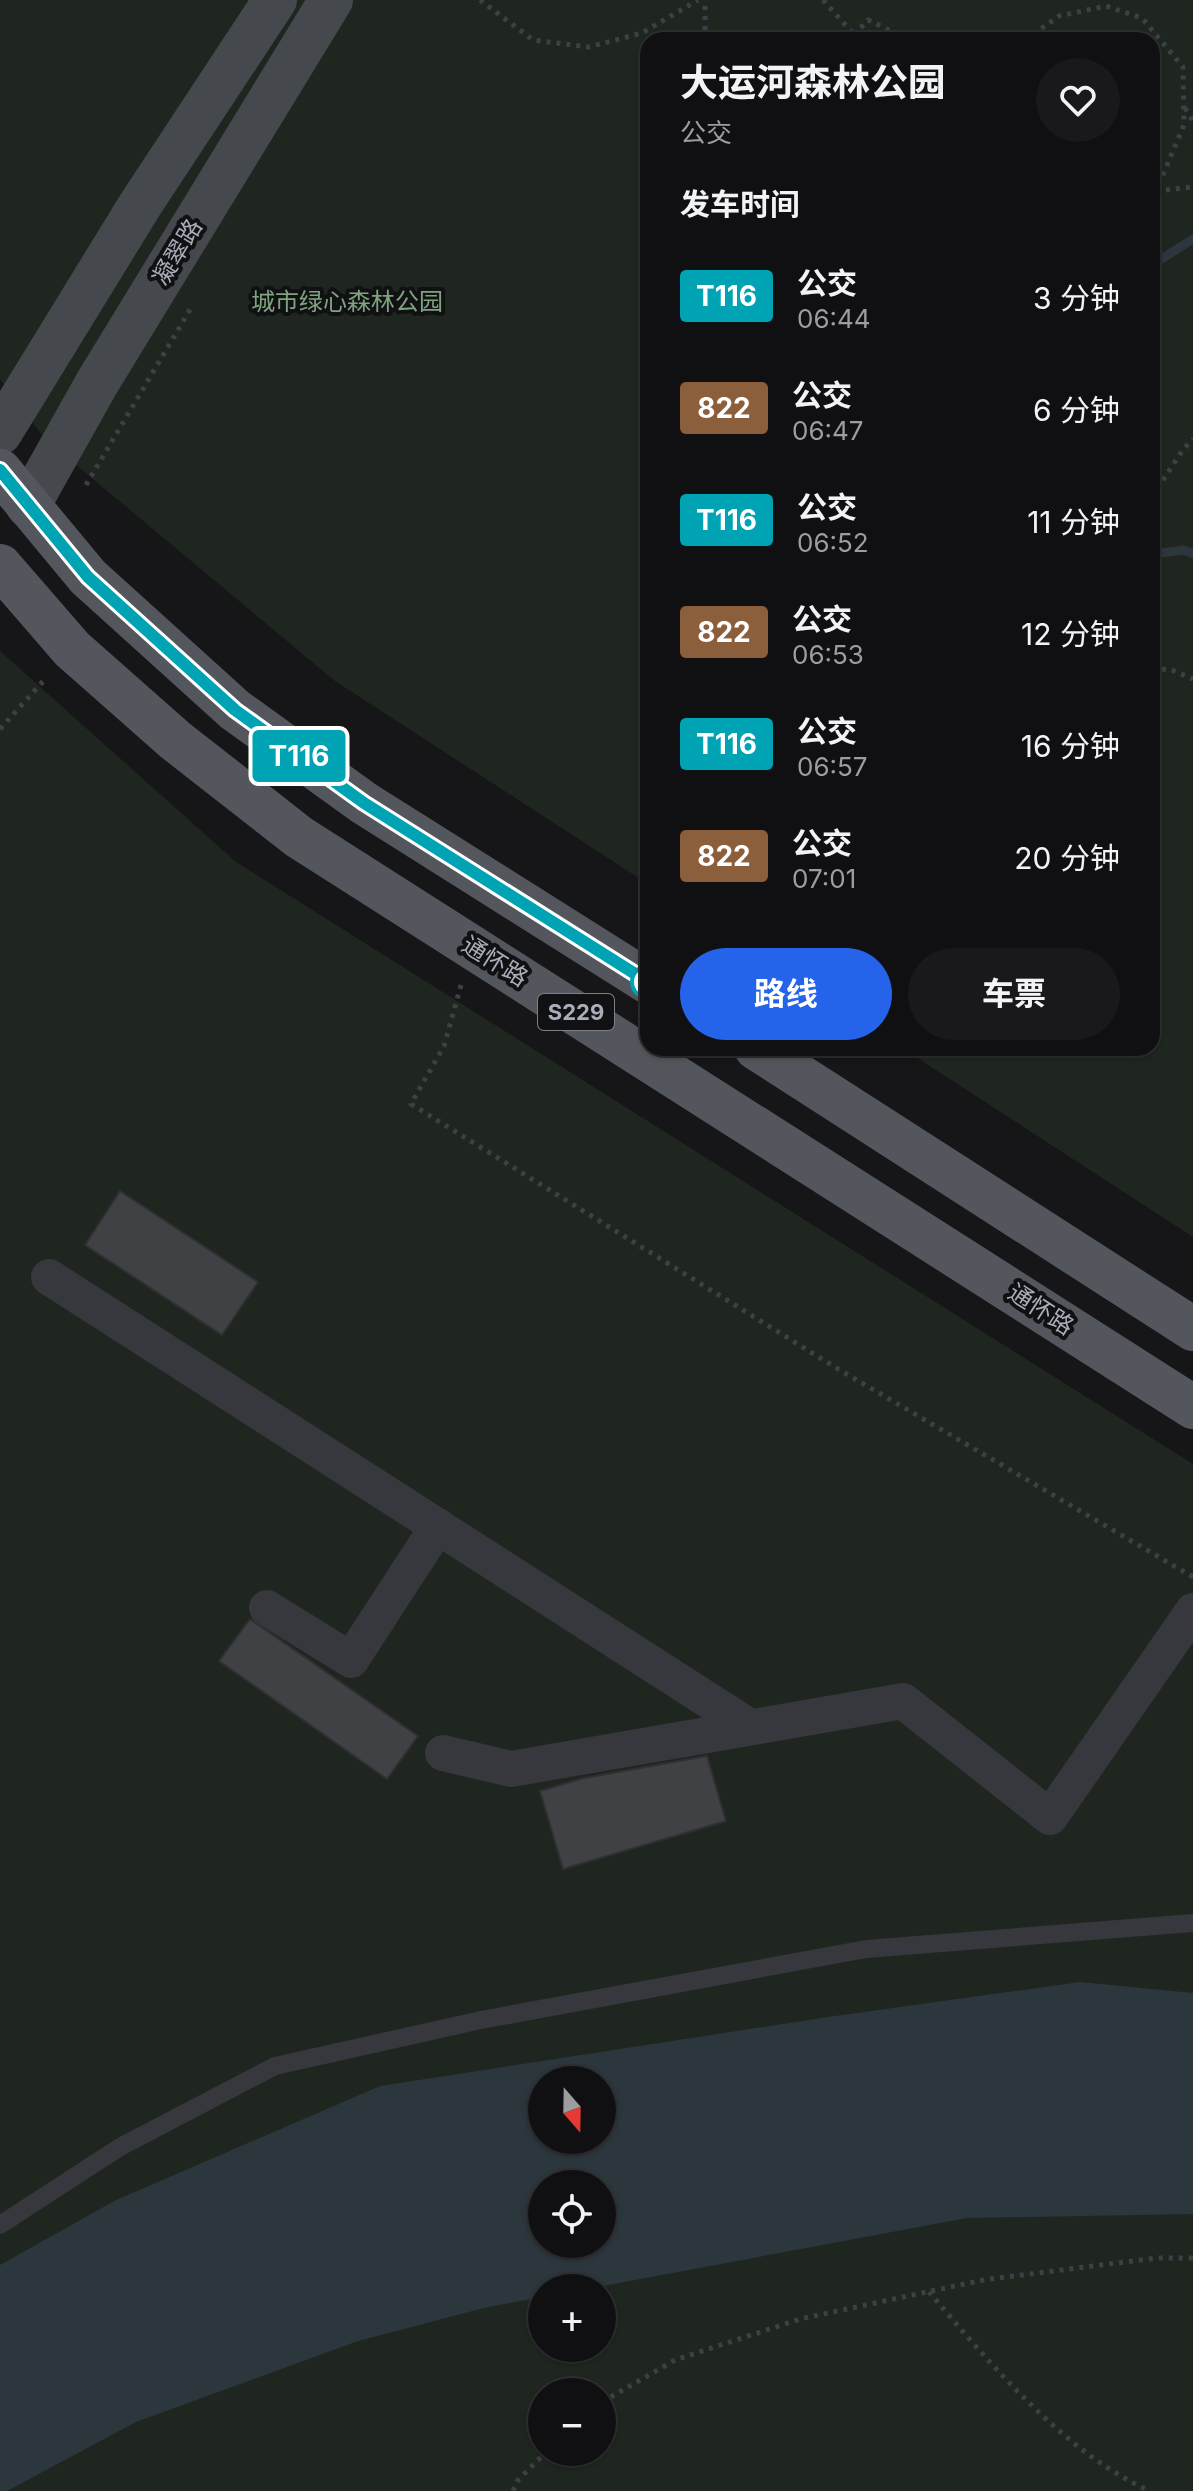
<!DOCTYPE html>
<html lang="zh">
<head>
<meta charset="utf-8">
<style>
	:root { --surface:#101012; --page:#19191b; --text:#f1f3f6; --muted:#9c9d9f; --line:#303032; --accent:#2563eb }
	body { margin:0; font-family:Inter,"Noto Sans SC",sans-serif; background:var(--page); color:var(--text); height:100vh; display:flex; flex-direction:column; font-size:30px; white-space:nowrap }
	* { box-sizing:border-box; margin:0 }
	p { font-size:26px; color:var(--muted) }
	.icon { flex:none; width:44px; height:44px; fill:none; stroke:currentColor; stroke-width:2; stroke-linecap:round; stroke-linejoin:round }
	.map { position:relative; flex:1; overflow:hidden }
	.panel { position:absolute; left:640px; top:32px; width:520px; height:1024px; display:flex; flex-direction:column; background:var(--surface); border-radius:24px; box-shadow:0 2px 6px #0004,0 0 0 2px var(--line) }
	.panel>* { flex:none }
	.badge { padding:0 16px; border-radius:6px; font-size:28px; line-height:52px }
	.needle { width:52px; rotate:160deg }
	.buttons { position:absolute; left:528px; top:2066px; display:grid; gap:16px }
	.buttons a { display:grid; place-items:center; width:88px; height:88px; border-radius:50%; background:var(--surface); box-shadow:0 2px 6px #0004,0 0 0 2px var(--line); font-size:40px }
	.map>.badge { position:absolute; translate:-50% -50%; box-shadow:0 0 0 4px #fff }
	h2 { padding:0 40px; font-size:30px; line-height:72px }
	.round { display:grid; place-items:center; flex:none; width:84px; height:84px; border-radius:42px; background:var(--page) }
	.summary { display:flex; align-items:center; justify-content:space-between; height:136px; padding:0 40px }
	h1 { font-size:38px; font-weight:700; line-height:60px }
	.primary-button { display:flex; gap:16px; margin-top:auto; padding:16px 40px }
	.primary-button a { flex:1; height:92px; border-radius:48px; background:var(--accent); color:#fff; font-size:32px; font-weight:700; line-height:92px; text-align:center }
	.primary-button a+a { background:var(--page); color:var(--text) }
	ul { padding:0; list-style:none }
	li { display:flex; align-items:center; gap:24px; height:112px; padding:0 40px }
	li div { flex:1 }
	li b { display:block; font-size:30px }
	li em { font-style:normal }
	li .badge { min-width:88px; font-weight:700; text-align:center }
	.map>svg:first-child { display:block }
</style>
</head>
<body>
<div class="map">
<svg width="1193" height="2491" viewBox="0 0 1193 2491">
	<rect width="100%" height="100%" fill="#161618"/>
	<!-- green -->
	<g fill="#1e261f" fill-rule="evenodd">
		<polygon points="0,0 1193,0 1193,1237 902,1048 1152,1048 1152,40 648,40 648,884 335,681 45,439 0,379"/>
		<path d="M0,651L236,862L1193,1464V2491H0ZM542,2080H602V2140H542ZM542,2184H602V2244H542ZM542,2288H602V2348H542ZM542,2392H602V2452H542Z"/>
	</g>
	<!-- water -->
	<path fill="#2c363d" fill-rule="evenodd" d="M1080,1982L1193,1993V2214L967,2218L592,2288H542V2297L488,2307L358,2341L136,2422L7,2491H0V2265L114,2201L380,2086L828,2017ZM542,2080H602V2140H542ZM542,2184H602V2244H542Z"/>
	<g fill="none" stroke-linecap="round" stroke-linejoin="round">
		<!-- stream -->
		<g stroke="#2c363d" stroke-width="9">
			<polyline points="1152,265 1193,239"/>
			<polyline points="1152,554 1184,550 1193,554"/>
		</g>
	</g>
	<!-- building -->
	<g fill="#404145" stroke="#303034" stroke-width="2">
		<polygon points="120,1191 258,1282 222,1335 85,1245"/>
		<polygon points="250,1619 418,1736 387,1779 219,1661"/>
		<polygon points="707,1756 726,1821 563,1869 540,1791 584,1778"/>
	</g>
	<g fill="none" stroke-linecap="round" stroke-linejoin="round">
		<!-- path -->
		<g stroke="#3d4044" stroke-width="5" stroke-dasharray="4 6" stroke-linecap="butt">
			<polyline points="480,0 533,40 589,47 642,33 698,0"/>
			<polyline points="823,0 859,40"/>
			<polyline points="854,35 868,20 893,32 894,40"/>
			<polyline points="705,40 705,0"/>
			<polyline points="1025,40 1059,16 1106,6 1142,18 1183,67 1184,125 1156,191 1152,194"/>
			<polyline points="1185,108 1193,121"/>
			<polyline points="1156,191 1193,187"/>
			<polyline points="86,485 191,308"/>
			<polyline points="1152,497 1182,451 1193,439"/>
			<polyline points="1152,668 1172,670 1193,679"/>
			<polyline points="0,729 47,677"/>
			<polyline points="461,985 444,1046 411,1104 838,1369 1193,1577"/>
			<path d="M929,2292C988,2361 1065,2454 1150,2491"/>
			<polyline points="602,2402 675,2360 800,2319 983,2280 1156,2258 1193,2258"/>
			<polyline points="513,2491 518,2480 546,2452"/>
		</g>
		<!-- lane -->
		<polyline stroke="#37383d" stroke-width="18" points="0,2225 120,2147 275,2066 481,2020 866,1949 1193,1923"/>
		<!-- street -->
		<g stroke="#37383d" stroke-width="36">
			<polyline points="49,1277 750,1727"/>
			<polyline points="267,1608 351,1660 438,1526"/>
			<polyline points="443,1753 511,1769 903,1701 1050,1817 1193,1611"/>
		</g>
		<!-- secondary -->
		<g stroke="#45484d" stroke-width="44">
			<polyline points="0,433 140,205 275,0"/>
			<polyline points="28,506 97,383 331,0"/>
		</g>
		<!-- primary -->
		<g stroke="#53565c" stroke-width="44">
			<polyline points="0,471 88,577 235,710 364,803 648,982"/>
			<polyline points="0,566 72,649 175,740 299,837 1193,1407"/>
			<polyline points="756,1048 1193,1329"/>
		</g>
	</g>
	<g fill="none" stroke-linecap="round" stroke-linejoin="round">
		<!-- line casing -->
		<g stroke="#fff" stroke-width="18">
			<polyline id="line" points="0,470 88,577 235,710 364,803 648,982"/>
		</g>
		<!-- line -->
		<use href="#line" stroke="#00a3b4" stroke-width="12"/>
	</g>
	<!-- markers -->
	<circle fill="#fff" stroke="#00a3b4" stroke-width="4" cx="648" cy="982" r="16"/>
	<g text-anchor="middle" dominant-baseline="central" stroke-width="8" stroke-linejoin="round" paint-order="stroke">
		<!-- shield labels -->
		<rect fill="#111113" stroke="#7b7f87" stroke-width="2" x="538" y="994" width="76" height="36" rx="6"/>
		<g font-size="22" font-weight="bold" fill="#a8aeb9">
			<text x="576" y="1012">S229</text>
		</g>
		<!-- street labels -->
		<g font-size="24" fill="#a8aeb9" stroke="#111113">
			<text transform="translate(177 252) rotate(-59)">凝翠路</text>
			<text transform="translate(495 961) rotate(32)">通怀路</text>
			<text transform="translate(1041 1309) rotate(33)">通怀路</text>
		</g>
		<!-- park labels -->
		<g font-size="24" fill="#7ea47e" stroke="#111113">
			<text x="347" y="301">城市绿心森林公园</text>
		</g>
	</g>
</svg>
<div class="buttons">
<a><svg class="needle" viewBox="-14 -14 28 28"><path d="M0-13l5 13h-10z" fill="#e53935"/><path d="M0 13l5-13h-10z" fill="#9c9d9f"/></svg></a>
<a><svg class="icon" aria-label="locate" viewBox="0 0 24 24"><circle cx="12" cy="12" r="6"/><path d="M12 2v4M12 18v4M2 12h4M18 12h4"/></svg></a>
<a>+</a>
<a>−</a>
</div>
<b class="badge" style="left:299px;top:756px;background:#00a3b4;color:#fff">T116</b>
<section class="panel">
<div class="summary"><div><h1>大运河森林公园</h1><p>公交</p></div><a class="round"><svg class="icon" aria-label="heart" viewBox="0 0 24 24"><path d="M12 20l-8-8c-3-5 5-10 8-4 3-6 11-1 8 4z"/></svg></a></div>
<h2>发车时间</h2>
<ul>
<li><span class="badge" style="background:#00a3b4;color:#fff">T116</span><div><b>公交</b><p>06:44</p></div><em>3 分钟</em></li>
<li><span class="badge" style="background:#8b5e3c;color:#fff">822</span><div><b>公交</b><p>06:47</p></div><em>6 分钟</em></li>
<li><span class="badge" style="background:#00a3b4;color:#fff">T116</span><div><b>公交</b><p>06:52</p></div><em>11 分钟</em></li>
<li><span class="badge" style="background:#8b5e3c;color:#fff">822</span><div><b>公交</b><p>06:53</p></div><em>12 分钟</em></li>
<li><span class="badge" style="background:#00a3b4;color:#fff">T116</span><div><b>公交</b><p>06:57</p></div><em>16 分钟</em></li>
<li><span class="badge" style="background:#8b5e3c;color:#fff">822</span><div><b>公交</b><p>07:01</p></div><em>20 分钟</em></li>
</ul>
<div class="primary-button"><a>路线</a><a>车票</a></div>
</section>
</div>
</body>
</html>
